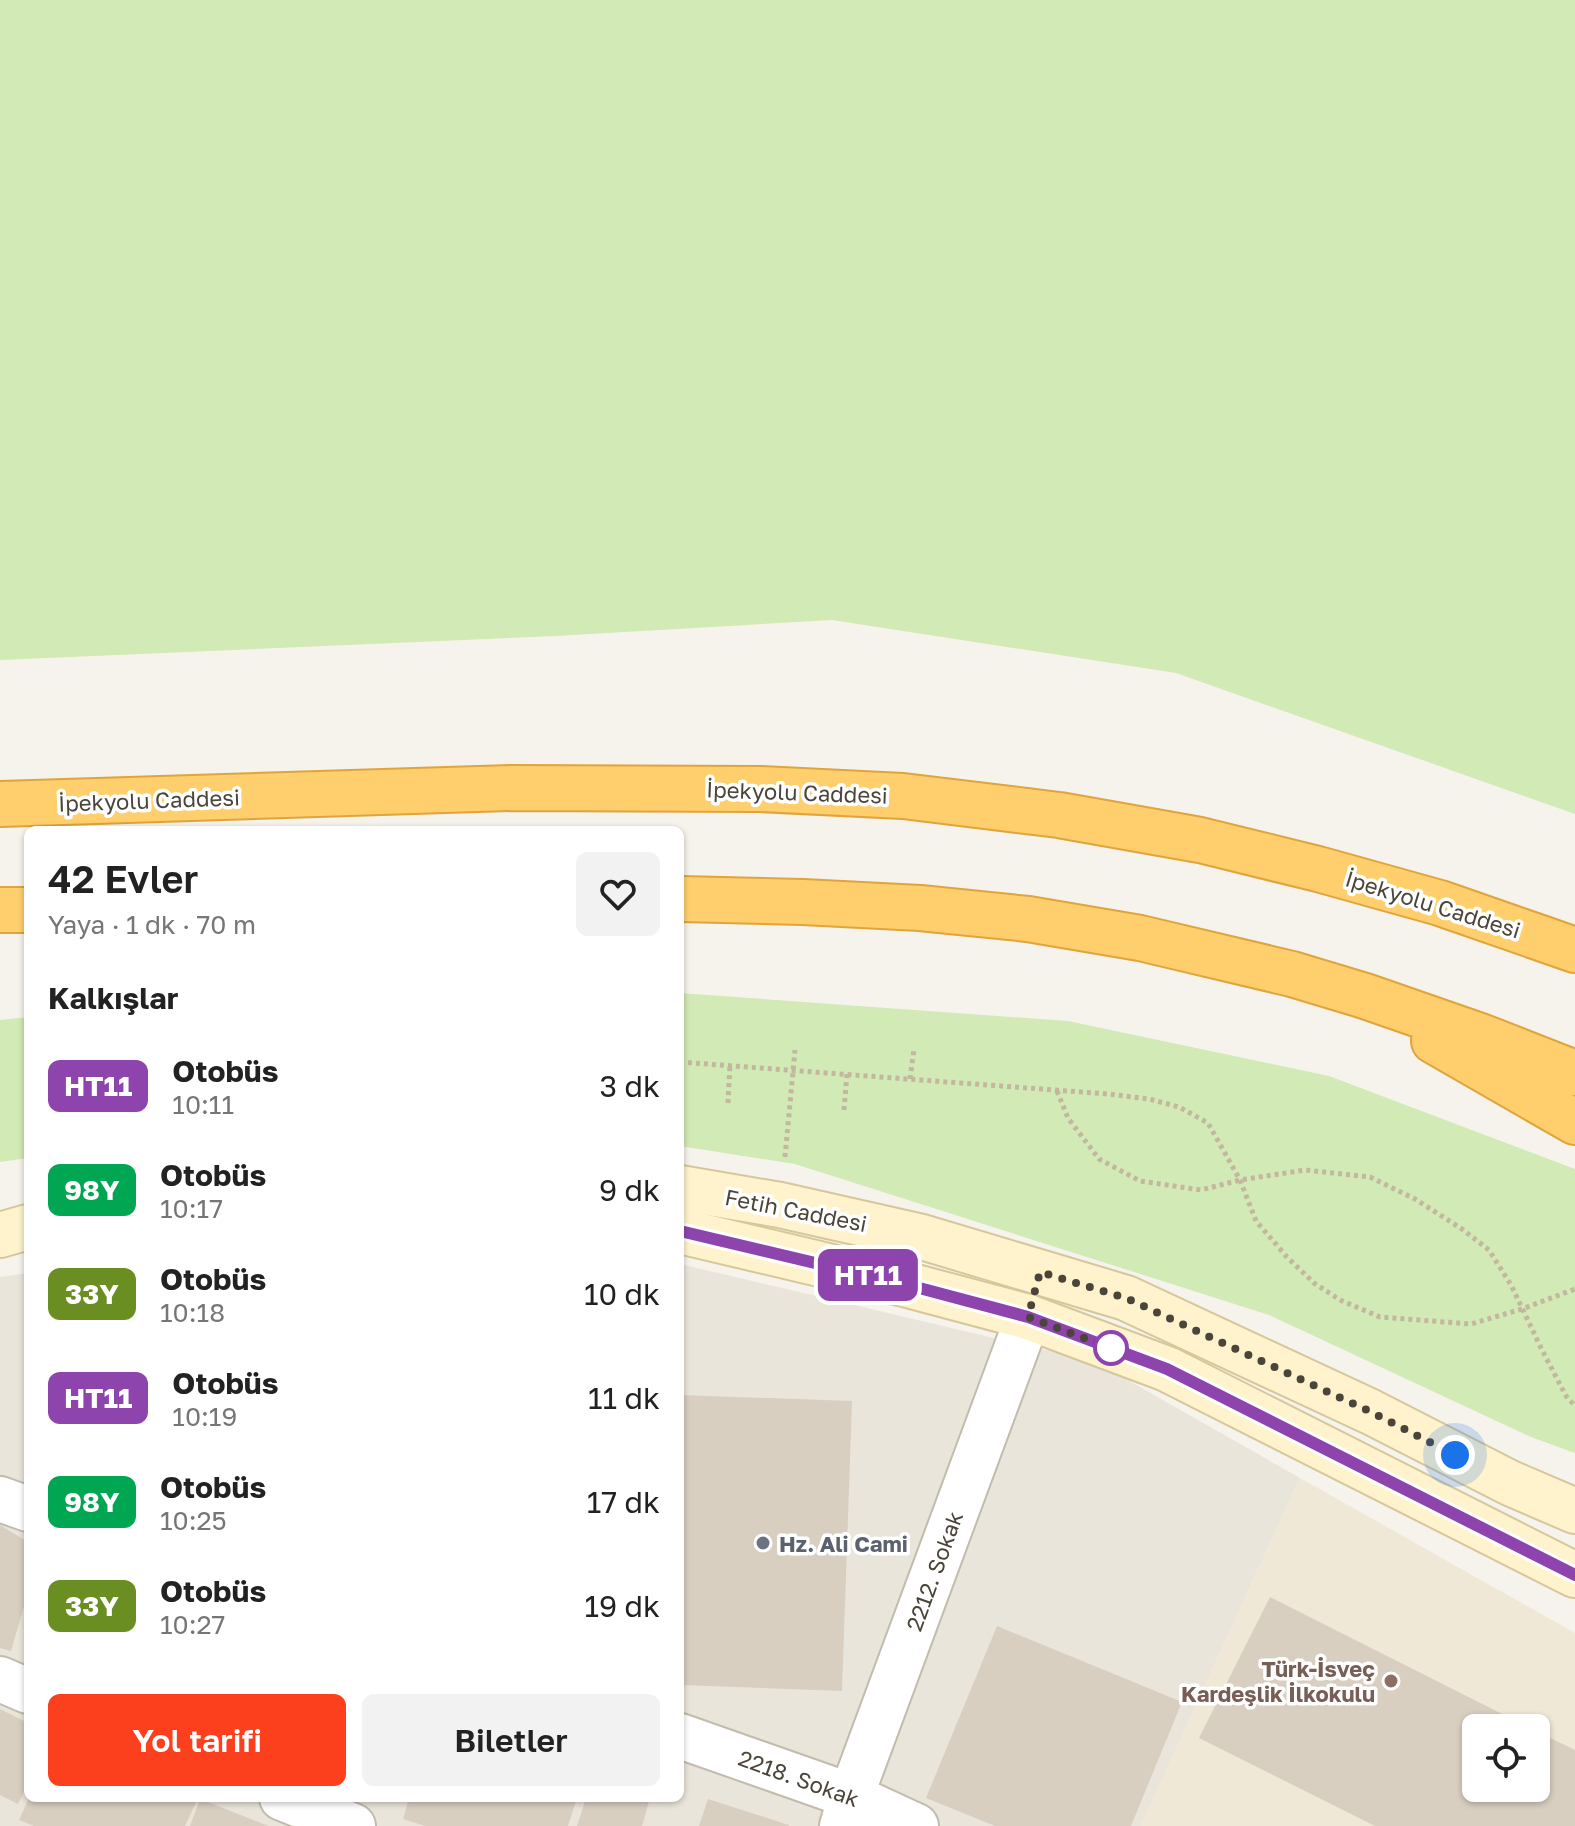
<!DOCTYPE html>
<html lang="tr">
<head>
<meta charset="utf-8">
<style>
	:root { --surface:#fff; --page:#f2f2f2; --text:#222; --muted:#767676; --accent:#fc3f1d }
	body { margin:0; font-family:"Golos Text",sans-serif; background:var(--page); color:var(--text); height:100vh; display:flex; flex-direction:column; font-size:30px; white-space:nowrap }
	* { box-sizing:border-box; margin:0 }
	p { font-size:26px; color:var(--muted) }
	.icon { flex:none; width:44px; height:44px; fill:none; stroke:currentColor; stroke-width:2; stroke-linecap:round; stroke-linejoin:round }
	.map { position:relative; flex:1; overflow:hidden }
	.sheet { position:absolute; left:24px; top:826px; width:660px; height:976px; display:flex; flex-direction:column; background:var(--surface); border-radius:12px; box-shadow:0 2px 6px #0004 }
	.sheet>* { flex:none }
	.badge { padding:0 16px; border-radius:12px; font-size:28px; line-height:52px }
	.controls { position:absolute; left:1462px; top:1714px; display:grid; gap:16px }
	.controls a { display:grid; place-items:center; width:88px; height:88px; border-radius:12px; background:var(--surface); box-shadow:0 2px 6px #0004; font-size:40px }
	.you { position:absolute; width:40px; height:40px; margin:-20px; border:6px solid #fff; border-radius:50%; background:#1a73e8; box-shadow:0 0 0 12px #1a73e833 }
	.map>.badge { position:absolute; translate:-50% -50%; box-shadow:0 0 0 4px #fff }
	h2 { padding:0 24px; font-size:30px; line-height:72px }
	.round { display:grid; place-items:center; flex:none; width:84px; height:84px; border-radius:12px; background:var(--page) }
	.summary { display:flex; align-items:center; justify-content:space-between; height:136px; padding:0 24px }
	h1 { font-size:38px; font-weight:600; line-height:60px }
	.action { display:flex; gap:16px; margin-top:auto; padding:16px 24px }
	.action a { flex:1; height:92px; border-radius:12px; background:var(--accent); color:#fff; font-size:32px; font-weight:600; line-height:92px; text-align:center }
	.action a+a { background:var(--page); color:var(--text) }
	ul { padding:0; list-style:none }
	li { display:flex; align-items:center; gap:24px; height:104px; padding:0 24px }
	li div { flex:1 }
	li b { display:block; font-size:30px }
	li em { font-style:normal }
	li .badge { min-width:88px; font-weight:700; text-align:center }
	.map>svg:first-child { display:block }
</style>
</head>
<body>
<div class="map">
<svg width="1575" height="1826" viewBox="0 0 1575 1826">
	<rect width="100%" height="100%" fill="#f6f3ec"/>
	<!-- residential -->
	<polygon fill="#eae5da" points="680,1264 1096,1362 1300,1478 1141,1826 0,1826 0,1277 28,1273 28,1798 680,1798"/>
	<!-- education -->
	<path fill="#efe8d6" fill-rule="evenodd" d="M1300,1478L1575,1633V1826H1141ZM1476,1728H1536V1788H1476Z"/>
	<!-- green -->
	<g fill="#d2eab5">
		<polygon points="0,0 1575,0 1575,814 1176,673 832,620 555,636 0,660"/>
		<polygon points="680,993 1068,1021 1329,1076 1575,1169 1575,1453 1531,1437 1269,1315 795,1164 680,1146"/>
		<polygon points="28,1017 28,1158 0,1162 0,1020"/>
	</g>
	<!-- building -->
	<g fill="#d8cfc1">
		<polygon points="680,1395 852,1401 842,1691 680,1685"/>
		<polygon points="0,1525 28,1542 28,1593 11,1651 0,1648"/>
		<polygon points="1270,1597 1530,1728 1476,1728 1476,1788 1536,1788 1536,1731 1575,1750 1575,1826 1375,1826 1199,1738"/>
		<polygon points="997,1626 1182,1702 1131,1826 995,1826 926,1798"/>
		<polygon points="0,1709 28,1723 28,1784 18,1804 0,1795"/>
		<polygon points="29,1798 198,1798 185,1826 34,1826 19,1820"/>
		<polygon points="409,1798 577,1798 568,1826 425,1826 403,1819"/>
		<polygon points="586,1798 650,1798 642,1826 577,1826"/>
		<polygon points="200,1799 269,1826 190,1826"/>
		<polygon points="708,1799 789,1825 789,1826 699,1826"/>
	</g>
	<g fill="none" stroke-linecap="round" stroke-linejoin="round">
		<!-- street casing -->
		<g stroke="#c2bbae" stroke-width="48">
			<g id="street">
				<polyline points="0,1499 28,1509"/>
				<polyline points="0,1679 28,1691"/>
				<polyline points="680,1736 851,1796 916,1826"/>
				<polyline points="282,1798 353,1826"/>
				<polyline points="842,1826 851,1796 1028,1317"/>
			</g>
		</g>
		<!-- secondary casing -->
		<g stroke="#d6c79b" stroke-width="48">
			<g id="secondary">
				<polyline points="680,1188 780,1205 922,1237 1126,1298 1371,1412 1510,1483 1575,1511"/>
				<polyline points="680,1231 908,1285 1028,1317 1167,1369 1575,1575"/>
				<polyline points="0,1235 28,1227"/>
			</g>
		</g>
		<!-- highway casing -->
		<g stroke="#e0a43c" stroke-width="48">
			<g id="highway">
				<polyline points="0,804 512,788 760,789 903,796 1059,815 1200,840 1318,869 1440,903 1575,950"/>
				<polyline points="680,899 803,902 920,908 1028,919 1140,938 1292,974 1365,996 1483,1037 1575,1073"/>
				<polyline points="0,910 28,910"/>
				<polyline points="1434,1041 1575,1122"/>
			</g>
		</g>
		<!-- path -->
		<g stroke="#c4b79f" stroke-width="5" stroke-dasharray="4 4" stroke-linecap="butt">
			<polyline points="680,1062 1108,1094 1149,1099 1179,1107 1208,1123 1240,1180 1256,1221 1287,1257 1314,1283 1340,1300 1380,1317 1471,1324 1522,1309 1575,1289"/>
			<polyline points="910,1079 914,1049"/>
			<polyline points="1057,1091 1068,1118 1099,1159 1140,1181 1201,1190 1240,1180 1305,1170 1370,1177 1415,1199 1462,1229 1489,1250 1511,1285 1542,1350 1566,1396 1575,1406"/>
			<polyline points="728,1103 730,1065"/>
			<polyline points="844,1110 847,1074"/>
			<polyline points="785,1157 795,1050"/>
		</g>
		<!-- street -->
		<use href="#street" stroke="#fff" stroke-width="44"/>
		<!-- secondary -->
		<use href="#secondary" stroke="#fff3cd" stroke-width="44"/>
		<!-- highway -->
		<use href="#highway" stroke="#ffcf6e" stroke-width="44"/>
	</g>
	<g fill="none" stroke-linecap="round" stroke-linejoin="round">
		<!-- line casing -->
		<g stroke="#fff" stroke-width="18">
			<polyline id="line" points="680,1231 908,1285 1028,1317 1167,1369 1575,1575"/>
		</g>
		<!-- line -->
		<use href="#line" stroke="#8e44ad" stroke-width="12"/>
		<!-- walk -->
		<polyline stroke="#4b4439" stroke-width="8" stroke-dasharray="0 14.4" points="1111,1348 1028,1317 1040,1272 1126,1298 1371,1412 1455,1455"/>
	</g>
	<!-- markers -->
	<circle fill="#fff" stroke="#8e44ad" stroke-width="4" cx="1111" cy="1348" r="16"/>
	<circle fill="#6b7280" stroke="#fff" stroke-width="3" cx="763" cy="1543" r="8"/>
	<circle fill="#8d6e63" stroke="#fff" stroke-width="3" cx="1391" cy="1681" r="8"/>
	<g text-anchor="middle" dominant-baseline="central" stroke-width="7" stroke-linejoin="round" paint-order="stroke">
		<!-- street labels -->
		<g font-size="22" fill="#4b4439" stroke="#fff">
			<text transform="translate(797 792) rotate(2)">İpekyolu Caddesi</text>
			<text transform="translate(149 800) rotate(-2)">İpekyolu Caddesi</text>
			<text transform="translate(1433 904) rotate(17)">İpekyolu Caddesi</text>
			<text transform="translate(796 1210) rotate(11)">Fetih Caddesi</text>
			<text transform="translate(934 1571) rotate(-70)">2212. Sokak</text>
			<text transform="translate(799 1778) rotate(20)">2218. Sokak</text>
		</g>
		<!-- worship labels -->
		<g font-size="22" font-weight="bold" fill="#5b616d" stroke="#fff" text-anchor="start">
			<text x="779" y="1543">Hz. Ali Cami</text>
		</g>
		<!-- education labels -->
		<g font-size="22" font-weight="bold" fill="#785e54" stroke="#fff" text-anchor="end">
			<text x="1375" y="1668">Türk-İsveç<tspan x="1375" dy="25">Kardeşlik İlkokulu</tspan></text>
		</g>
	</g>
</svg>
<div class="controls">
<a><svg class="icon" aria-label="locate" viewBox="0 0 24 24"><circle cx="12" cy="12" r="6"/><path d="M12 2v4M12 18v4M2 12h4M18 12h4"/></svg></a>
</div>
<div class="you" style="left:1455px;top:1455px"></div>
<b class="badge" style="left:868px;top:1275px;background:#8e44ad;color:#fff">HT11</b>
<section class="sheet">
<div class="summary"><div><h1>42 Evler</h1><p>Yaya · 1 dk · 70 m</p></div><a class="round"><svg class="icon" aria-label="heart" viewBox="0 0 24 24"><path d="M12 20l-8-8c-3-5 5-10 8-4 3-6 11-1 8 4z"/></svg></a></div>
<h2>Kalkışlar</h2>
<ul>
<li><span class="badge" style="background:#8e44ad;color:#fff">HT11</span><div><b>Otobüs</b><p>10:11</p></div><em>3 dk</em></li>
<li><span class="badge" style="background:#00a651;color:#fff">98Y</span><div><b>Otobüs</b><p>10:17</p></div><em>9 dk</em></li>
<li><span class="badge" style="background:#6b8e23;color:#fff">33Y</span><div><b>Otobüs</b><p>10:18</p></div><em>10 dk</em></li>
<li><span class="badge" style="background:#8e44ad;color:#fff">HT11</span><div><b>Otobüs</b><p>10:19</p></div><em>11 dk</em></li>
<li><span class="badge" style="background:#00a651;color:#fff">98Y</span><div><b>Otobüs</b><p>10:25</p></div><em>17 dk</em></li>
<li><span class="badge" style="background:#6b8e23;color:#fff">33Y</span><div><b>Otobüs</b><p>10:27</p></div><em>19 dk</em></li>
</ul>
<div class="action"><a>Yol tarifi</a><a>Biletler</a></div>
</section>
</div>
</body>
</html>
